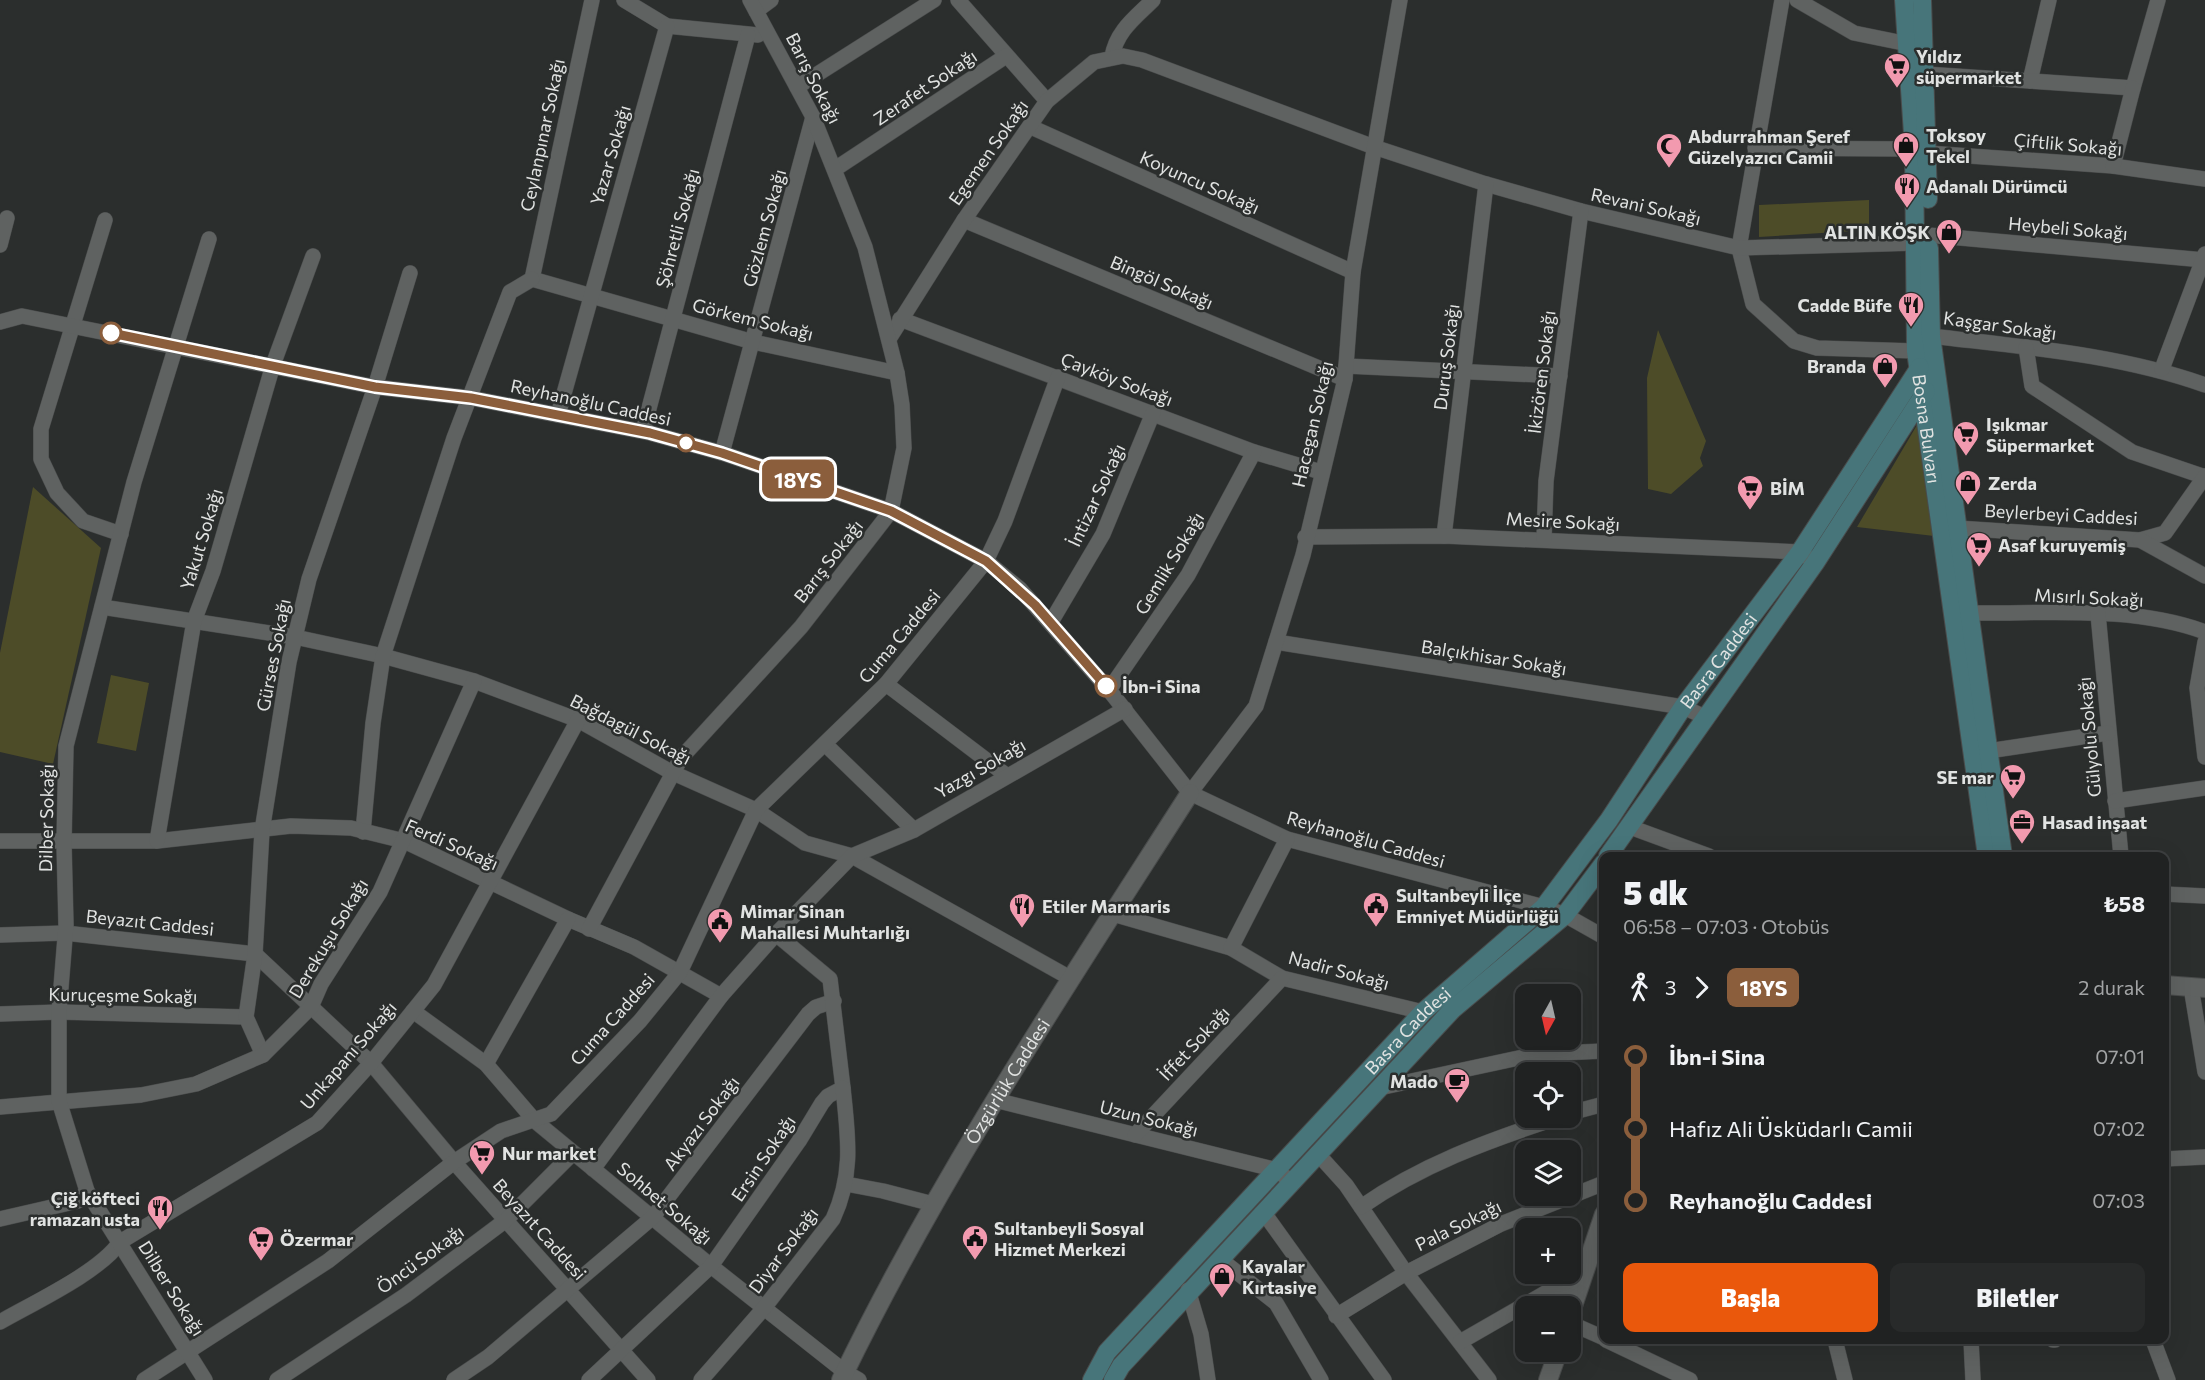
<!DOCTYPE html>
<html lang="tr">
<head>
<meta charset="utf-8">
<style>
	:root { --surface:#202222; --page:#282a2a; --text:#f1f3f6; --muted:#a2a4a5; --line:#3d3f40; --accent:#ea580c }
	body { margin:0; font-family:Commissioner,sans-serif; background:var(--page); color:var(--text); height:100vh; display:flex; flex-direction:column; font-size:22px; white-space:nowrap }
	* { box-sizing:border-box; margin:0 }
	p { font-size:20px; color:var(--muted) }
	.icon { flex:none; width:33px; height:33px; fill:none; stroke:currentColor; stroke-width:2; stroke-linecap:round; stroke-linejoin:round }
	.map { position:relative; flex:1; overflow:hidden }
	.panel { position:absolute; left:1599px; top:852px; width:570px; height:492px; display:flex; flex-direction:column; background:var(--surface); border-radius:12px; box-shadow:0 6px 24px #0002,0 0 0 2px var(--line) }
	.panel>* { flex:none }
	.badge { padding:0 12px; border-radius:9px; font-size:21px; line-height:39px }
	.needle { width:39px; rotate:188deg }
	.tools { position:absolute; left:1515px; top:984px; display:grid; gap:12px }
	.tools a { display:grid; place-items:center; width:66px; height:66px; border-radius:12px; background:var(--surface); box-shadow:0 6px 24px #0002,0 0 0 2px var(--line); font-size:30px }
	.map>.badge { position:absolute; translate:-50% -50%; box-shadow:0 0 0 3px #fff }
	.legs { display:flex; align-items:center; gap:9px; height:66px; padding:0 24px; font-size:20px }
	.legs p { margin-inline-start:auto }
	.headline { display:flex; align-items:center; justify-content:space-between; height:102px; padding:0 24px }
	h1 { font-size:33px; font-weight:800; line-height:45px }
	.action { display:flex; gap:12px; margin-top:auto; padding:12px 24px }
	.action a { flex:1; height:69px; border-radius:12px; background:var(--accent); color:#fff; font-size:24px; font-weight:800; line-height:69px; text-align:center }
	.action a+a { background:var(--page); color:var(--text) }
	ul { padding:0 24px; list-style:none }
	li { display:flex; align-items:center; gap:21px; height:72px; font-size:22px }
	li i { display:grid; place-items:center; width:9px; height:100%; margin:0 8px; background:currentColor }
	li i::after { content:''; width:15px; height:15px; margin:-8px; border:4px solid; border-radius:50%; background:var(--surface) }
	li p { margin-inline-start:auto }
	li:first-child i { background:linear-gradient(#0000 50%,currentColor 0) }
	li:last-child i { background:linear-gradient(currentColor 50%,#0000 0) }
	.map>svg:first-child { display:block }
</style>
</head>
<body>
<div class="map">
<svg width="2205" height="1380" viewBox="0 0 2205 1380">
	<rect width="100%" height="100%" fill="#2b2e2d"/>
	<!-- green -->
	<g fill="#4d4c28">
		<polygon points="1869,200 1869,230 1759,237 1759,205"/>
		<polygon points="1658,330 1706,441 1700,458 1703,466 1671,494 1648,489 1647,378"/>
		<polygon points="1917,425 1934,536 1857,527"/>
		<polygon points="33,487 101,548 53,764 0,752 0,653"/>
		<polygon points="111,675 149,683 136,751 97,743"/>
	</g>
	<g fill="none" stroke-linecap="round" stroke-linejoin="round">
		<!-- minor casing -->
		<g stroke="#494b4b" stroke-width="16">
			<g id="minor">
				<polyline points="624,0 667,26 758,35"/>
				<polyline points="958,0 1047,101"/>
				<path d="M1782,0L1739,248L1753,304L1794,341L1817,348L1916,351L1931,336C2022,347 2118,354 2205,385"/>
				<polyline points="1797,0 1854,33 1908,44"/>
				<polyline points="756,11 771,0"/>
				<path d="M1112,57C1116,31 1136,17 1153,0"/>
				<polyline points="1925,74 2030,81 2049,0"/>
				<polyline points="2030,81 2133,88 2158,0"/>
				<polyline points="797,87 934,0"/>
				<polyline points="1031,127 1353,272"/>
				<polyline points="1755,148 1914,149"/>
				<polyline points="1927,153 2113,166 2205,179"/>
				<polyline points="2113,166 2133,88"/>
				<polyline points="835,169 1006,56"/>
				<polyline points="105,220 41,429 41,459 57,493 83,521 121,534"/>
				<polyline points="964,220 1345,379"/>
				<polyline points="1928,235 2204,260"/>
				<polyline points="0,245 7,218"/>
				<polyline points="532,279 753,342 897,373"/>
				<polyline points="532,279 592,0"/>
				<polyline points="900,319 1254,452 1321,472"/>
				<polyline points="0,322 22,316 375,387 471,398 650,433 722,453 891,511 986,561 1020,589 1109,690 1190,793 1287,839 1544,907 1565,915 1604,937"/>
				<polyline points="889,339 964,220 1047,101 1094,62 1123,56 1142,60 1374,147 1486,184 1581,211 1739,248 1917,243"/>
				<polyline points="2026,347 2032,386 2132,452 2205,477"/>
				<polyline points="1346,366 1560,376"/>
				<polyline points="2162,369 2205,254"/>
				<polyline points="558,415 667,26"/>
				<polyline points="643,431 748,35"/>
				<polyline points="722,453 813,117"/>
				<polyline points="1957,528 2140,540 2165,533 2205,476"/>
				<polyline points="1444,536 1486,184"/>
				<polyline points="1305,537 1444,536 1800,552 1807,557"/>
				<polyline points="1544,539 1546,481 1581,211"/>
				<polyline points="2140,540 2205,576"/>
				<polyline points="102,607 295,637 383,656 474,681 578,720 671,772 756,810 805,843 852,856 1070,978"/>
				<path d="M1970,613C2046,614 2132,605 2205,632"/>
				<polyline points="2098,614 2121,856"/>
				<polyline points="1051,622 1103,534 1153,413"/>
				<polyline points="1276,642 1683,707 1705,717"/>
				<polyline points="2205,642 2197,688 2205,757"/>
				<polyline points="886,684 1006,775"/>
				<polyline points="1109,690 1188,575 1254,452"/>
				<polyline points="826,745 914,830"/>
				<polyline points="1988,751 2108,733"/>
				<polyline points="1190,793 1256,706 1303,555 1345,379 1353,272 1400,0"/>
				<polyline points="2115,801 2205,788"/>
				<polyline points="1630,827 1709,856"/>
				<polyline points="363,832 373,723 383,656 454,438 510,292 532,279"/>
				<polyline points="0,841 157,841 291,826 351,828 404,841 568,919 634,947 721,996"/>
				<polyline points="157,841 194,621 213,571 273,365 313,256"/>
				<polyline points="2164,894 2205,896"/>
				<polyline points="1113,914 1231,948 1282,978 1423,1012"/>
				<polyline points="589,929 681,758 801,627 891,511 904,448 902,405 897,373 865,247 813,117 750,0"/>
				<polyline points="0,935 65,933 255,954 371,1063 454,1162 648,1380"/>
				<polyline points="1231,948 1287,839"/>
				<polyline points="2191,987 2205,1072"/>
				<polyline points="413,1011 486,1064 535,1121 711,1266 845,1372 859,1380"/>
				<polyline points="0,1014 59,1012 246,1017"/>
				<polyline points="263,1055 246,1017 255,954 262,831 289,662 309,579 375,387 410,273"/>
				<polyline points="486,1064 568,919"/>
				<polyline points="1379,1088 1537,1054 1604,1051"/>
				<polyline points="995,1100 1277,1170 1290,1181"/>
				<polyline points="0,1107 141,1095 196,1084 263,1055 311,1007 321,984 380,892 474,681"/>
				<polyline points="1570,1113 1604,1104"/>
				<polyline points="1135,1135 1282,978"/>
				<polyline points="1317,1153 1346,1185 1406,1273 1489,1380"/>
				<polyline points="2164,1159 2205,1157"/>
				<polyline points="593,1169 721,996 776,934 852,856 914,830 1125,709"/>
				<polyline points="846,1184 883,1191 933,1204"/>
				<path d="M1361,1207C1421,1165 1487,1141 1557,1118"/>
				<polyline points="1264,1213 1384,1380"/>
				<polyline points="0,1219 78,1201 87,1191"/>
				<polyline points="1220,1259 1276,1303 1321,1380"/>
				<polyline points="1188,1290 1201,1334 1208,1380"/>
				<polyline points="1336,1316 1406,1273 1501,1224 1604,1183"/>
				<path d="M0,1322C33,1303 100,1272 120,1242L317,1123L371,1063L434,985L578,720"/>
				<polyline points="1570,1323 1604,1338"/>
				<polyline points="1606,1340 1690,1380"/>
				<polyline points="1835,1340 1845,1380"/>
				<polyline points="1971,1340 1973,1380"/>
				<polyline points="2053,1340 2055,1340"/>
				<polyline points="2153,1340 2168,1380"/>
				<polyline points="1460,1342 1547,1292 1561,1289 1578,1292"/>
				<polyline points="144,1380 328,1261 454,1162 501,1131 551,1114 640,1021 680,972 756,810 886,684 986,561 1005,521 1058,377"/>
				<polyline points="205,1380 87,1191 59,1101 59,1012 66,925 64,843 66,746 134,482 209,239"/>
				<polyline points="277,1380 406,1295 506,1220 573,1153"/>
				<polyline points="454,1380 488,1357 653,1217 808,1014 816,1007 834,1001"/>
				<polyline points="589,1380 711,1266 799,1141 822,1103 828,1096 843,1088 830,979 776,934"/>
				<path d="M701,1380L764,1308L833,1219C854,1173 848,1137 843,1088"/>
			</g>
		</g>
		<!-- tertiary casing -->
		<g stroke="#494b4b" stroke-width="20">
			<g id="tertiary">
				<polyline points="2164,985 2205,988"/>
				<polyline points="1570,1315 1604,1214"/>
				<path id="s1" d="M841,1380C940,1175 1067,985 1190,793"/>
				<polyline points="1548,1380 1558,1352"/>
			</g>
		</g>
		<!-- secondary casing -->
		<g stroke="#494b4b" stroke-width="20">
			<g id="secondary">
				<path id="s2" d="M1904,0L1914,149L1916,351L1987,856"/>
				<polyline points="1922,0 1928,199"/>
				<polyline points="1929,248 1931,336 2003,856"/>
				<polyline points="1608,856 1815,563 1926,391"/>
				<path id="s3" d="M1092,1380L1107,1352L1423,1012L1544,907L1609,820L1683,707L1800,552L1920,367"/>
				<polyline points="1113,1380 1121,1366 1453,1009 1565,915 1604,863"/>
			</g>
		</g>
		<!-- minor -->
		<use href="#minor" stroke="#5f6261" stroke-width="15"/>
		<!-- tertiary -->
		<use href="#tertiary" stroke="#5f6261" stroke-width="18"/>
		<!-- secondary -->
		<use href="#secondary" stroke="#47757a" stroke-width="18"/>
	</g>
	<g fill="none" stroke-linecap="round" stroke-linejoin="round">
		<!-- line-1 casing -->
		<g stroke="#fff" stroke-width="14">
			<polyline id="line-1" points="111,333 375,387 471,398 650,433 722,453 891,511 986,561 1035,605 1106,686"/>
		</g>
		<!-- line-1 -->
		<use href="#line-1" stroke="#8b5e3c" stroke-width="9"/>
	</g>
	<!-- icons -->
	<defs>
		<g id="supermarket-pin" transform="scale(1.35)"><path d="M0 17L-7.5 6A9.5 9.5 0 1 1 7.5 6Z" fill="#f29aaf" stroke="#2b2e2d"/><path d="M-6-5.5h2.5l.6 2H6L4.5 2H-2.5L-4.4-4H-6ZM-1.5 3.2a1.3 1.3 0 1 0 .1 0ZM3 3.2a1.3 1.3 0 1 0 .1 0Z" fill="#111"/></g>
		<g id="shop-pin" transform="scale(1.35)"><path d="M0 17L-7.5 6A9.5 9.5 0 1 1 7.5 6Z" fill="#f29aaf" stroke="#2b2e2d"/><path d="M-5-2.5h2.3a2.7 3.5 0 0 1 5.4 0H5L5.5 6h-11ZM-1.5-2.5h3a1.5 2.3 0 0 0-3 0Z" fill="#111"/></g>
		<g id="mosque-pin" transform="scale(1.35)"><path d="M0 17L-7.5 6A9.5 9.5 0 1 1 7.5 6Z" fill="#f29aaf" stroke="#2b2e2d"/><path d="M3.5-4.9A6 6 0 1 0 3.5 4.9A5 5 0 1 1 3.5-4.9Z" fill="#111"/></g>
		<g id="restaurant-pin" transform="scale(1.35)"><path d="M0 17L-7.5 6A9.5 9.5 0 1 1 7.5 6Z" fill="#f29aaf" stroke="#2b2e2d"/><path d="M-5-6h1v4h1v-4h1v4h1v-4h1v5L-1.5 .5V6h-2V.5L-5-1ZM5-6V6H3V1.5H1.5Q1.5-4 5-6Z" fill="#111"/></g>
		<g id="office-pin" transform="scale(1.35)"><path d="M0 17L-7.5 6A9.5 9.5 0 1 1 7.5 6Z" fill="#f29aaf" stroke="#2b2e2d"/><path d="M-6-3h4V-5.5h4V-3h4V5H-6ZM-1-4.5V-3h2v-1.5ZM-6 0V1H6V0Z" fill="#111"/></g>
		<g id="civic-pin" transform="scale(1.35)"><path d="M0 17L-7.5 6A9.5 9.5 0 1 1 7.5 6Z" fill="#f29aaf" stroke="#2b2e2d"/><path d="M-.6-6.5H3V-4.5H.6V-3L4-1V1h2V6H-6V1h2V-1L-.6-3ZM-1.2 2.5V6h2.4V2.5Z" fill="#111"/></g>
		<g id="cafe-pin" transform="scale(1.35)"><path d="M0 17L-7.5 6A9.5 9.5 0 1 1 7.5 6Z" fill="#f29aaf" stroke="#2b2e2d"/><path d="M-5.5-4.5H6V0H3Q3 3.5 0 3.5H-2.5Q-5.5 3.5-5.5 0ZM3-3.2v2h1.7v-2ZM-6 4.5H4V6H-6Z" fill="#111"/></g>
	</defs>
	<g fill-rule="evenodd">
		<use href="#supermarket-pin" x="1897" y="66"/>
		<use href="#shop-pin" x="1906" y="145"/>
		<use href="#mosque-pin" x="1669" y="146"/>
		<use href="#restaurant-pin" x="1907" y="186"/>
		<use href="#shop-pin" x="1949" y="232"/>
		<use href="#restaurant-pin" x="1911" y="305"/>
		<use href="#shop-pin" x="1885" y="366"/>
		<use href="#supermarket-pin" x="1966" y="434"/>
		<use href="#shop-pin" x="1968" y="483"/>
		<use href="#supermarket-pin" x="1750" y="488"/>
		<use href="#supermarket-pin" x="1979" y="545"/>
		<use href="#supermarket-pin" x="2013" y="777"/>
		<use href="#office-pin" x="2022" y="822"/>
		<use href="#civic-pin" x="1376" y="905"/>
		<use href="#restaurant-pin" x="1022" y="906"/>
		<use href="#civic-pin" x="720" y="921"/>
		<use href="#cafe-pin" x="1457" y="1081"/>
		<use href="#supermarket-pin" x="482" y="1153"/>
		<use href="#restaurant-pin" x="160" y="1208"/>
		<use href="#civic-pin" x="975" y="1238"/>
		<use href="#supermarket-pin" x="261" y="1239"/>
		<use href="#shop-pin" x="1222" y="1276"/>
	</g>
	<!-- markers -->
	<g fill="#fff" stroke="#8b5e3c" stroke-width="3">
		<circle cx="111" cy="333" r="10"/>
		<circle cx="686" cy="443" r="8"/>
		<circle cx="1106" cy="686" r="10"/>
	</g>
	<g text-anchor="middle" dominant-baseline="central" stroke-width="5" stroke-linejoin="round" paint-order="stroke">
		<!-- poi labels -->
		<g font-size="18" font-weight="bold" fill="#e1e3e2" stroke="#2b2e2d" text-anchor="start">
			<text x="1916" y="56">Yıldız<tspan x="1916" dy="21">süpermarket</tspan></text>
			<text x="1926" y="135">Toksoy<tspan x="1926" dy="21">Tekel</tspan></text>
			<text x="1688" y="136">Abdurrahman Şeref<tspan x="1688" dy="21">Güzelyazıcı Camii</tspan></text>
			<text x="1926" y="186">Adanalı Dürümcü</text>
			<text x="1930" y="232" text-anchor="end">ALTIN KÖŞK</text>
			<text x="1892" y="305" text-anchor="end">Cadde Büfe</text>
			<text x="1866" y="366" text-anchor="end">Branda</text>
			<text x="1986" y="424">Işıkmar<tspan x="1986" dy="21">Süpermarket</tspan></text>
			<text x="1988" y="483">Zerda</text>
			<text x="1770" y="488">BİM</text>
			<text x="1998" y="545">Asaf kuruyemiş</text>
			<text x="1994" y="777" text-anchor="end">SE mar</text>
			<text x="2042" y="822">Hasad inşaat</text>
			<text x="1396" y="895">Sultanbeyli İlçe<tspan x="1396" dy="21">Emniyet Müdürlüğü</tspan></text>
			<text x="1042" y="906">Etiler Marmaris</text>
			<text x="740" y="911">Mimar Sinan<tspan x="740" dy="21">Mahallesi Muhtarlığı</tspan></text>
			<text x="1438" y="1081" text-anchor="end">Mado</text>
			<text x="502" y="1153">Nur market</text>
			<text x="140" y="1198" text-anchor="end">Çiğ köfteci<tspan x="140" dy="21">ramazan usta</tspan></text>
			<text x="994" y="1228">Sultanbeyli Sosyal<tspan x="994" dy="21">Hizmet Merkezi</tspan></text>
			<text x="280" y="1239">Özermar</text>
			<text x="1242" y="1266">Kayalar<tspan x="1242" dy="21">Kırtasiye</tspan></text>
		</g>
		<!-- street labels -->
		<g font-size="18" fill="#e1e3e2" stroke="#2b2e2d">
			<text transform="translate(814 78) rotate(63)">Barış Sokağı</text>
			<text transform="translate(925 87) rotate(-34)">Zerafet Sokağı</text>
			<text transform="translate(542 135) rotate(-78)">Ceylanpınar Sokağı</text>
			<text transform="translate(2068 144) rotate(5)">Çiftlik Sokağı</text>
			<text transform="translate(988 152) rotate(-55)">Egemen Sokağı</text>
			<text transform="translate(610 155) rotate(-74)">Yazar Sokağı</text>
			<text transform="translate(1200 182) rotate(24)">Koyuncu Sokağı</text>
			<text transform="translate(1646 206) rotate(13)">Revani Sokağı</text>
			<text transform="translate(677 228) rotate(-75)">Şöhretli Sokağı</text>
			<text transform="translate(764 228) rotate(-75)">Gözlem Sokağı</text>
			<text transform="translate(2068 228) rotate(5)">Heybeli Sokağı</text>
			<text transform="translate(1162 282) rotate(23)">Bingöl Sokağı</text>
			<text transform="translate(753 319) rotate(14)">Görkem Sokağı</text>
			<text transform="translate(2000 325) rotate(8)">Kaşgar Sokağı</text>
			<text transform="translate(1446 357) rotate(-83)">Duruş Sokağı</text>
			<text transform="translate(1541 372) rotate(-83)">İkizören Sokağı</text>
			<text transform="translate(1117 379) rotate(21)">Çayköy Sokağı</text>
			<text transform="translate(591 402) rotate(12)">Reyhanoğlu Caddesi</text>
			<text transform="translate(1312 424) rotate(-77)">Hacegan Sokağı</text>
			<text stroke="none"><textPath href="#s2" startOffset="430">Bosna Bulvarı</textPath></text>
			<text transform="translate(1096 495) rotate(-65)">İntizar Sokağı</text>
			<text transform="translate(2061 514) rotate(3)">Beylerbeyi Caddesi</text>
			<text transform="translate(1563 521) rotate(3)">Mesire Sokağı</text>
			<text transform="translate(201 539) rotate(-73)">Yakut Sokağı</text>
			<text transform="translate(828 561) rotate(-52)">Barış Sokağı</text>
			<text transform="translate(1169 563) rotate(-59)">Gemlik Sokağı</text>
			<text transform="translate(2089 597) rotate(3)">Mısırlı Sokağı</text>
			<text transform="translate(899 636) rotate(-50)">Cuma Caddesi</text>
			<text transform="translate(273 655) rotate(-79)">Gürses Sokağı</text>
			<text transform="translate(1494 657) rotate(9)">Balçıkhisar Sokağı</text>
			<text stroke="none"><textPath href="#s3" startOffset="958">Basra Caddesi</textPath></text>
			<text transform="translate(631 729) rotate(27)">Bağdagül Sokağı</text>
			<text transform="translate(2089 737) rotate(-95)">Gülyolu Sokağı</text>
			<text transform="translate(980 768) rotate(-30)">Yazgı Sokağı</text>
			<text transform="translate(46 818) rotate(-89)">Dilber Sokağı</text>
			<text transform="translate(1366 839) rotate(16)">Reyhanoğlu Caddesi</text>
			<text transform="translate(452 844) rotate(24)">Ferdi Sokağı</text>
			<text transform="translate(150 922) rotate(6)">Beyazıt Caddesi</text>
			<text transform="translate(328 938) rotate(-59)">Derekuşu Sokağı</text>
			<text transform="translate(1339 970) rotate(15)">Nadir Sokağı</text>
			<text transform="translate(123 995) rotate(1)">Kuruçeşme Sokağı</text>
			<text transform="translate(612 1019) rotate(-48)">Cuma Caddesi</text>
			<text stroke="none"><textPath href="#s3" startOffset="472">Basra Caddesi</textPath></text>
			<text transform="translate(1194 1043) rotate(-47)">İffet Sokağı</text>
			<text transform="translate(348 1055) rotate(-49)">Unkapanı Sokağı</text>
			<text stroke="none"><textPath href="#s1" startOffset="342">Özgürlük Caddesi</textPath></text>
			<text transform="translate(1149 1118) rotate(14)">Uzun Sokağı</text>
			<text transform="translate(701 1123) rotate(-53)">Akyazı Sokağı</text>
			<text transform="translate(763 1158) rotate(-56)">Ersin Sokağı</text>
			<text transform="translate(665 1203) rotate(40)">Sohbet Sokağı</text>
			<text transform="translate(1458 1225) rotate(-26)">Pala Sokağı</text>
			<text transform="translate(540 1229) rotate(48)">Beyazıt Caddesi</text>
			<text transform="translate(783 1250) rotate(-53)">Diyar Sokağı</text>
			<text transform="translate(420 1259) rotate(-36)">Öncü Sokağı</text>
			<text transform="translate(172 1288) rotate(58)">Dilber Sokağı</text>
		</g>
		<!-- stop labels -->
		<g font-size="18" font-weight="bold" fill="#e1e3e2" stroke="#2b2e2d" text-anchor="start">
			<text x="1122" y="686">İbn-i Sina</text>
		</g>
	</g>
</svg>
<div class="tools">
<a><svg class="needle" viewBox="-14 -14 28 28"><path d="M0-13l5 13h-10z" fill="#e53935"/><path d="M0 13l5-13h-10z" fill="#a2a4a5"/></svg></a>
<a><svg class="icon" aria-label="locate" viewBox="0 0 24 24"><circle cx="12" cy="12" r="6"/><path d="M12 2v4M12 18v4M2 12h4M18 12h4"/></svg></a>
<a><svg class="icon" aria-label="layers" viewBox="0 0 24 24"><path d="M12 4l9 5-9 5-9-5zM3 14l9 5 9-5"/></svg></a>
<a>+</a>
<a>−</a>
</div>
<b class="badge" style="left:798px;top:479px;background:#8b5e3c;color:#fff">18YS</b>
<section class="panel">
<div class="headline"><div><h1>5 dk</h1><p>06:58 – 07:03 · Otobüs</p></div><b>₺58</b></div>
<div class="legs"><svg class="icon" aria-label="walk" viewBox="0 0 24 24"><circle cx="13" cy="4" r="2"/><path d="M13 8l-2 6 4 7M11 14l-3 7M7 12l3-4h3l4 4"/></svg>3<svg class="icon" aria-label="forward" viewBox="0 0 24 24"><path d="M9 5l7 7-7 7"/></svg><b class="badge" style="background:#8b5e3c;color:#fff">18YS</b><p>2 durak</p></div>
<ul>
<li><i style="color:#8b5e3c"></i><b>İbn-i Sina</b><p>07:01</p></li>
<li><i style="color:#8b5e3c"></i><span>Hafız Ali Üsküdarlı Camii</span><p>07:02</p></li>
<li><i style="color:#8b5e3c"></i><b>Reyhanoğlu Caddesi</b><p>07:03</p></li>
</ul>
<div class="action"><a>Başla</a><a>Biletler</a></div>
</section>
</div>
</body>
</html>
